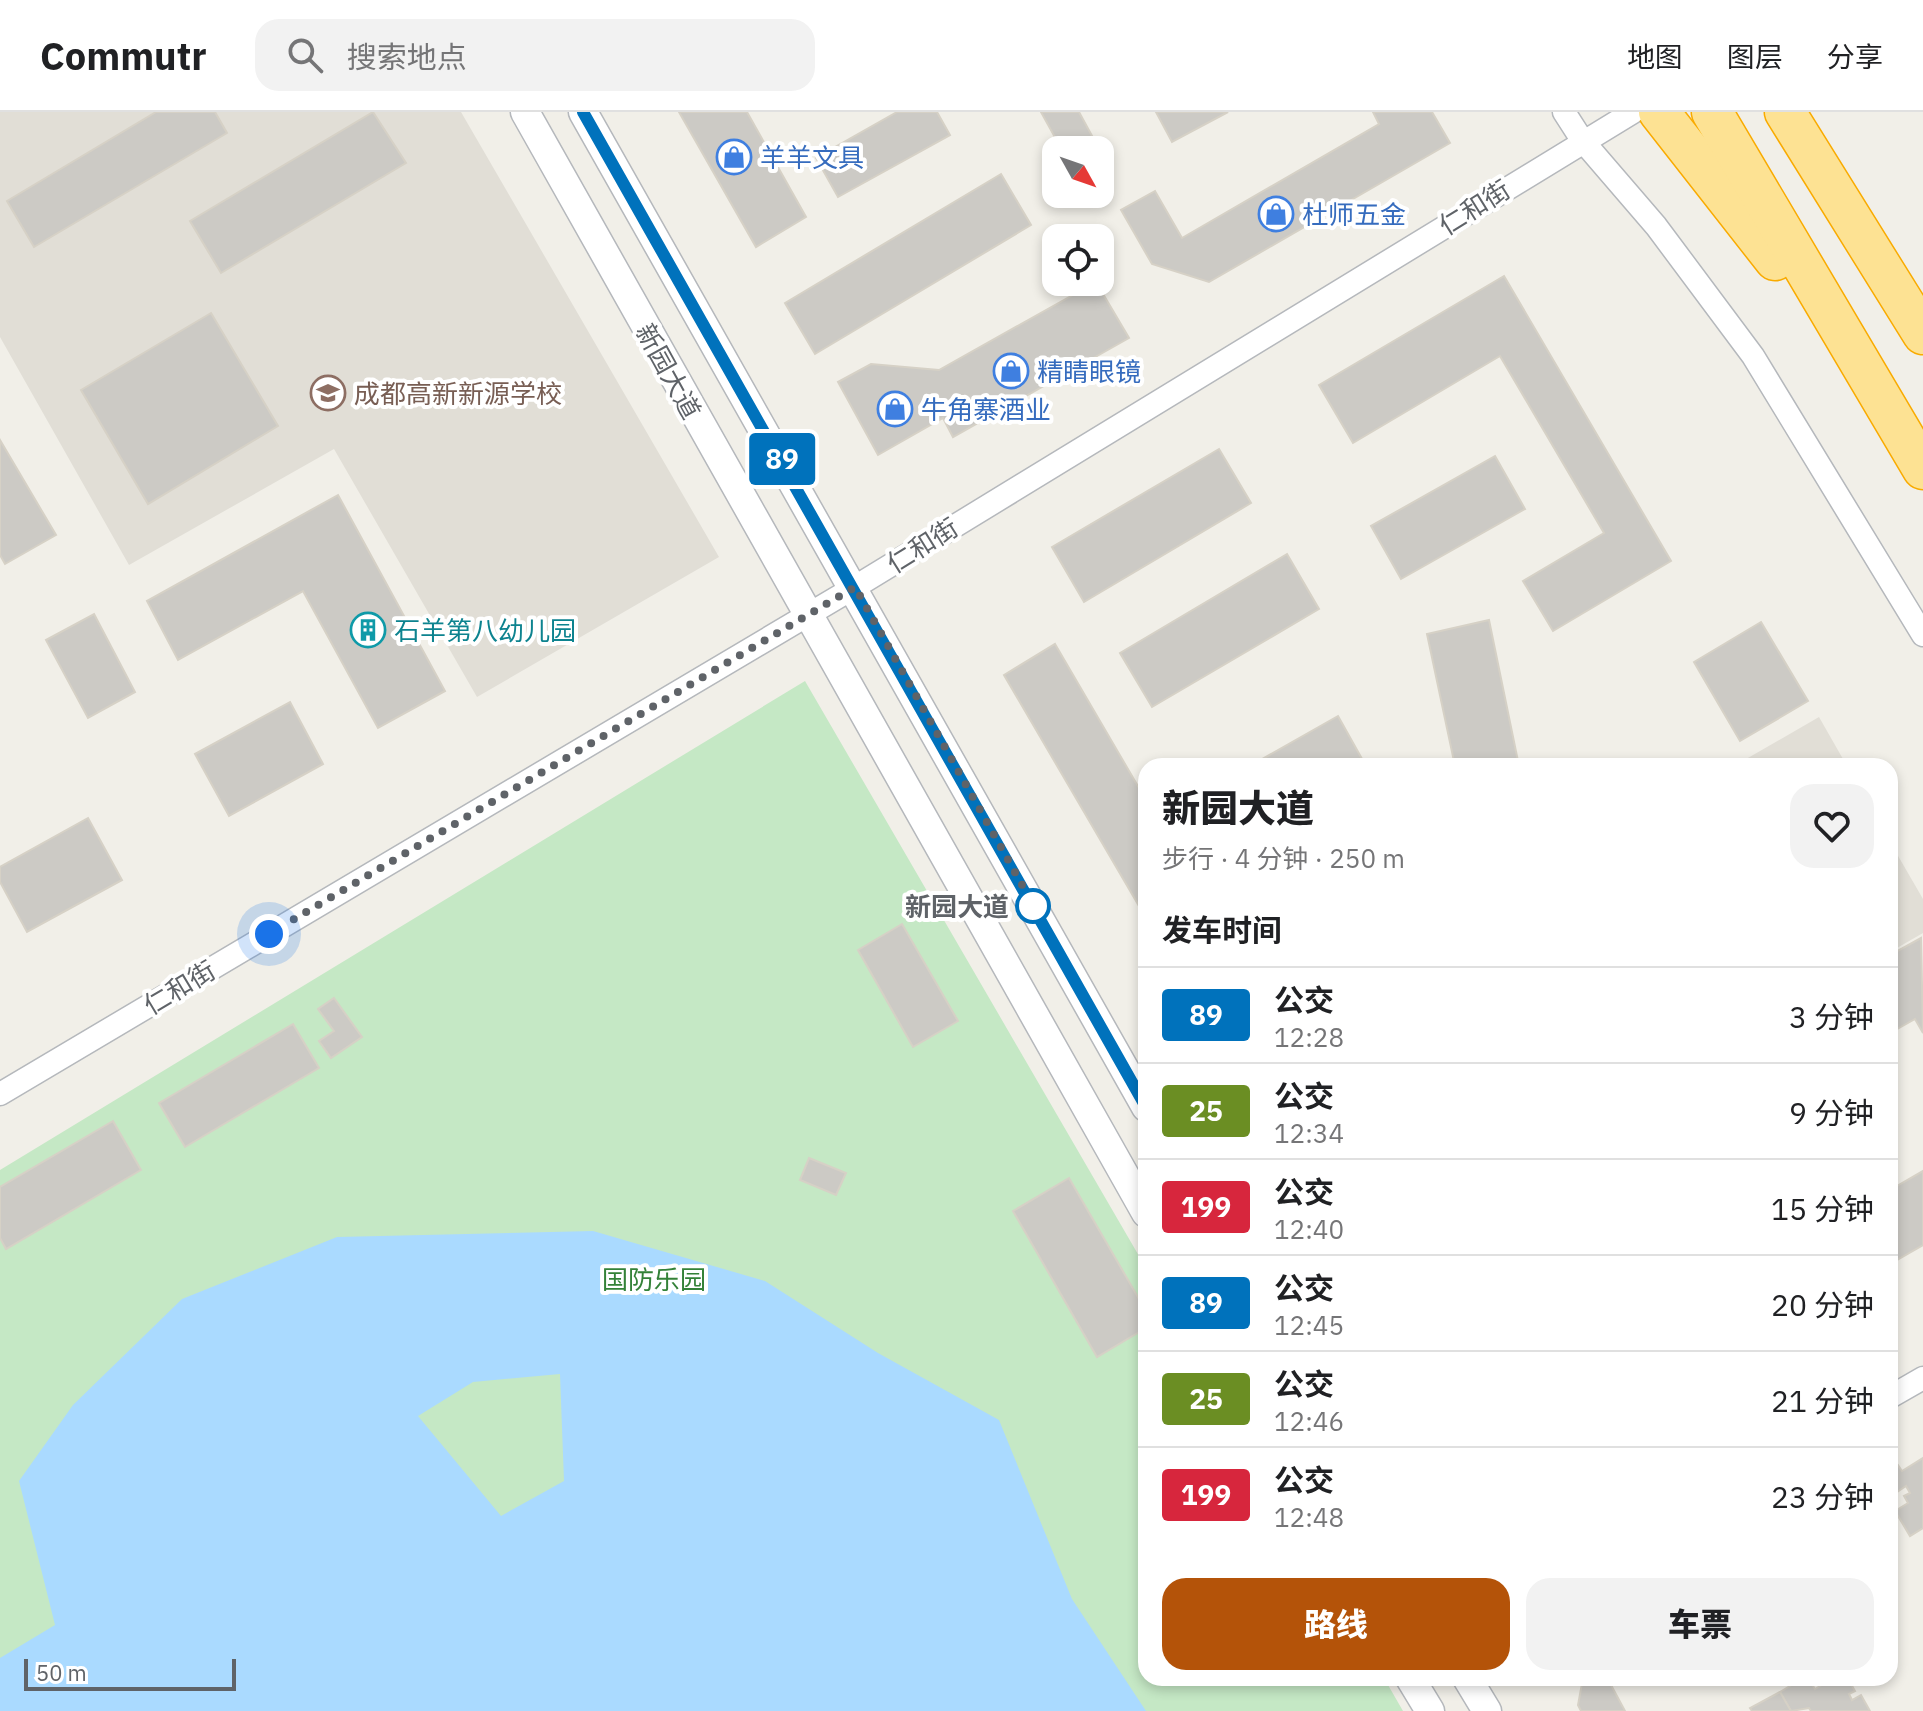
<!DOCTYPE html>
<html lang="zh">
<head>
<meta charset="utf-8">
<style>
	:root { --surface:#fff; --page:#f2f2f2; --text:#202124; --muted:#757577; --line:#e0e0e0; --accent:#b45309 }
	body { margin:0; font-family:"IBM Plex Sans","Noto Sans SC",sans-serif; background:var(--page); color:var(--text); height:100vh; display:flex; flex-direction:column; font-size:30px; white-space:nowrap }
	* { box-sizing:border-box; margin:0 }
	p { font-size:26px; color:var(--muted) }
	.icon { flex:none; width:44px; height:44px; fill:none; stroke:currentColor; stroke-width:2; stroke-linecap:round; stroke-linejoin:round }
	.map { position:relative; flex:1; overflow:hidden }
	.side { position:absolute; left:1138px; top:646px; width:760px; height:928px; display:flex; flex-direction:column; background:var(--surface); border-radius:24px; box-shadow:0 4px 12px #0003 }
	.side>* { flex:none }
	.badge { padding:0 16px; border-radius:6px; font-size:28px; line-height:52px }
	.needle { width:52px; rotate:130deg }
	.controls { position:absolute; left:1042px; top:24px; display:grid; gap:16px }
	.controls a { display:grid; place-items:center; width:72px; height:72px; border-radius:16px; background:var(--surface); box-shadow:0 4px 12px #0003; font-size:40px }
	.scale { position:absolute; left:24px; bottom:20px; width:212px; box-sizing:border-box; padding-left:8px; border:4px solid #5f6368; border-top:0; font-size:22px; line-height:28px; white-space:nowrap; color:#5f6368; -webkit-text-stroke:6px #fff; paint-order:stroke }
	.you { position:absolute; width:40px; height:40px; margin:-20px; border:6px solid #fff; border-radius:50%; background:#1a73e8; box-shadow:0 0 0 12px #1a73e833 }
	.map>.badge { position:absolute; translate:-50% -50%; box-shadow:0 0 0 4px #fff }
	h2 { padding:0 24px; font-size:30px; line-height:72px }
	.round { display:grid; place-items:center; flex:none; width:84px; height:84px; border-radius:24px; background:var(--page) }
	.overview { display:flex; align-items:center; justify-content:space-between; height:136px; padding:0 24px }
	h1 { font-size:38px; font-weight:800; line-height:60px }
	.cta { display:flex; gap:16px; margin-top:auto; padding:16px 24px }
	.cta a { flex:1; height:92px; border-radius:24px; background:var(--accent); color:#fff; font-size:32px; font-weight:800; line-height:92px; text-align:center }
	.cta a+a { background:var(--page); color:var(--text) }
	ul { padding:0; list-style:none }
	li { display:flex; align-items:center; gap:24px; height:96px; padding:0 24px; border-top:2px solid var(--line) }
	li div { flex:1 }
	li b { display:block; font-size:30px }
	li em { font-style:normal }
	li .badge { min-width:88px; font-weight:700; text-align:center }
	header { display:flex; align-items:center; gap:48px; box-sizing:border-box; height:112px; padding:0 40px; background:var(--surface); border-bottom:2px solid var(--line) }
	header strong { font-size:38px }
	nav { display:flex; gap:44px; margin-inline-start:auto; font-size:28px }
	.search { width:560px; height:72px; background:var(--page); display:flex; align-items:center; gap:20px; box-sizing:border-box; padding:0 28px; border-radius:24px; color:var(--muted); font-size:30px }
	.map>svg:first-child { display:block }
</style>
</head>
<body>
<header>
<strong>Commutr</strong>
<div class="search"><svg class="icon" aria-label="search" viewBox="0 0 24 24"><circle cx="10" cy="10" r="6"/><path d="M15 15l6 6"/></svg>搜索地点</div>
<nav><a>地图</a><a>图层</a><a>分享</a></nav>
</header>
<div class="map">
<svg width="1923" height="1599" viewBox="0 0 1923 1599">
	<rect width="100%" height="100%" fill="#f1efe8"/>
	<!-- education -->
	<g fill="#e1ded6">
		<polygon points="0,0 461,0 719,445 477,585 334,337 129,453 0,225"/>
		<polygon points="1819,605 1847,654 1734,654"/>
		<polygon points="1890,730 1923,787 1923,821 1890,840"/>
	</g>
	<!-- green -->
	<polygon fill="#c5e8c5" points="805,569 1146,1156 1146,1566 1384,1566 1403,1599 0,1599 0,1058"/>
	<!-- water -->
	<path fill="#aadaff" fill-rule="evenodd" d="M593,1119L765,1169L878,1241L999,1308L1072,1487L1146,1599H0V1546L55,1513L19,1369L73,1293L182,1187L337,1125ZM560,1262L564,1369L501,1404L418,1304L473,1270Z"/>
	<!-- building -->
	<g fill="#cccac5" stroke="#d6d1c6" stroke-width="2">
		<polygon points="156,0 215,0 227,21 34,135 7,89"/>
		<polygon points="373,0 406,51 221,161 190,109"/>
		<polygon points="679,0 747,0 806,105 756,135"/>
		<polygon points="897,0 937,0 950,23 838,85 816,46"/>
		<polygon points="1041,0 1079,0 1097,33 1087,38 1062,38"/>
		<polygon points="1156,0 1228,0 1172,30"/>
		<polygon points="1373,0 1432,0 1450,31 1209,170 1152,152 1121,98 1155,79 1182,126 1379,12"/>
		<polygon points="1001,62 1031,113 815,242 785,191"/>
		<polygon points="1504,164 1671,449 1553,519 1523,469 1604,421 1500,244 1353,331 1319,273"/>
		<polygon points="1096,170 1129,226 953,325 943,306 878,343 838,270 871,252 939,258"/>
		<polygon points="211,201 278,314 148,392 81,278"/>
		<polygon points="0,328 56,423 5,452 0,443"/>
		<polygon points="1219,337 1251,391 1084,490 1052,435"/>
		<polygon points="1495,344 1525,397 1401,467 1371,414"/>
		<polygon points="338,383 445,579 378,616 303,479 178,548 147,489"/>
		<polygon points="1287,442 1319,497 1152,595 1120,541"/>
		<polygon points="94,502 135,580 88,606 46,528"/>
		<polygon points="1489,508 1519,654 1455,654 1427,522"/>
		<polygon points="1761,510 1808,589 1740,629 1694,550"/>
		<polygon points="1055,532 1146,688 1146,806 1004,563"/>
		<polygon points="290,590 323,652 229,704 195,642"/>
		<polygon points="1338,604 1366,654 1250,654"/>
		<polygon points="88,706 122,768 27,820 0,770 0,755"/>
		<polygon points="902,812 958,909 913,935 858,838"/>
		<polygon points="1921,826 1923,921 1915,907 1890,921 1890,843"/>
		<polygon points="334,886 362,925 331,946 319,929 334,919 318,897"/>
		<polygon points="293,912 319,956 185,1035 159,991"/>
		<polygon points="113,1009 141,1058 6,1137 0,1126 0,1075"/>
		<polygon points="809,1046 846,1061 836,1083 800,1068"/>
		<polygon points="1923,1059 1923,1133 1890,1152 1890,1078"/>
		<polygon points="1069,1066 1146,1199 1146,1216 1097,1245 1013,1099"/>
		<polygon points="1923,1346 1923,1416 1910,1424 1895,1399 1908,1391 1904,1384 1910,1381 1906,1374 1897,1380 1890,1367 1890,1358 1898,1353 1902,1359"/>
		<polygon points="1583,1566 1623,1566 1611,1573 1625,1599 1581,1599 1578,1593"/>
		<polygon points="1803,1566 1808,1566 1815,1577 1828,1569 1826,1566 1861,1566 1851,1572 1855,1579 1849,1582 1852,1588 1861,1583 1870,1599 1811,1599 1809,1596 1791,1599 1780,1580"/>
		<polygon points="1780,1580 1791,1599 1752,1599 1750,1596"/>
	</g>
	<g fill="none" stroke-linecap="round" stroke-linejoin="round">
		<!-- minor casing -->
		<g stroke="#b5b8bc" stroke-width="25">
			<g id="minor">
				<polyline points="1564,0 1582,28 1656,114 1753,244 1923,523"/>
				<polyline points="0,982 855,475 1633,0"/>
				<polyline points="1890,1285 1923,1266"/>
			</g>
		</g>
		<!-- tertiary casing -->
		<g stroke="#b5b8bc" stroke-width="31">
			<g id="tertiary">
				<polyline points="525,0 1146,1101"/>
				<polyline points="583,0 1146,995"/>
				<polyline points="1410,1566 1430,1599"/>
				<polyline points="1467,1566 1487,1599"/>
			</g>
		</g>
		<!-- motorway casing -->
		<g stroke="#f9ab00" stroke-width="43">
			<g id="motorway">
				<polyline points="1659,0 1775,148"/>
				<polyline points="1712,0 1923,357"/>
				<polyline points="1785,0 1923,222"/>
			</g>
		</g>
		<!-- minor -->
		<use href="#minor" stroke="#fff" stroke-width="22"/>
		<!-- tertiary -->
		<use href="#tertiary" stroke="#fff" stroke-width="28"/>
		<!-- motorway -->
		<use href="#motorway" stroke="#fde293" stroke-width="40"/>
	</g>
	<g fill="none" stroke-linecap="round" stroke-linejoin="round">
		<!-- line casing -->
		<g stroke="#fff" stroke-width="18">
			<polyline id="line" points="583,0 1146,995"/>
		</g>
		<!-- line -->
		<use href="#line" stroke="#0072bc" stroke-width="12"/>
		<!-- walk -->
		<polyline stroke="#5f6368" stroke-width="8" stroke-dasharray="0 14.4" points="269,822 855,475 1039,803 1033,794"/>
	</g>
	<!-- icons -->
	<defs>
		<g id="shop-ring" transform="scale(1.8)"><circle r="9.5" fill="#fff" stroke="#3f7fe0" stroke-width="1.5"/><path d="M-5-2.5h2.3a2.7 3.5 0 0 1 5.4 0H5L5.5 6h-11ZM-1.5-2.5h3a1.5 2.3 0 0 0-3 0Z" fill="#3f7fe0"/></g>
		<g id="school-ring" transform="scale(1.8)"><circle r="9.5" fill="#fff" stroke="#8d6e63" stroke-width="1.5"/><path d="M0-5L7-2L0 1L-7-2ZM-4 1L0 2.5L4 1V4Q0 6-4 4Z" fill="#8d6e63"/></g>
		<g id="building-ring" transform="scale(1.8)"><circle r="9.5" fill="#fff" stroke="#0f9aa8" stroke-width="1.5"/><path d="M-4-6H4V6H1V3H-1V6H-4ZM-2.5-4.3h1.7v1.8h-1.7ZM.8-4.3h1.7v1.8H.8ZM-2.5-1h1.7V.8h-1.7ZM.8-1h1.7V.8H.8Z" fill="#0f9aa8"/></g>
	</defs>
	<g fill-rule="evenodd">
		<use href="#shop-ring" x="734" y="45"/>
		<use href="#shop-ring" x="1276" y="102"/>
		<use href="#shop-ring" x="1011" y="259"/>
		<use href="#school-ring" x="328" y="281"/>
		<use href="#shop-ring" x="895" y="297"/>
		<use href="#building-ring" x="368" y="518"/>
	</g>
	<!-- markers -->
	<circle fill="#fff" stroke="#0072bc" stroke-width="4" cx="1033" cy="794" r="16"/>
	<g text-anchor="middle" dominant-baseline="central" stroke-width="8" stroke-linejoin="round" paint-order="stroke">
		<!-- shop labels -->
		<g font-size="26" fill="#366cbe" stroke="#fff" text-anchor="start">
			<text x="760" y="45">羊羊文具</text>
			<text x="1302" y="102">杜师五金</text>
			<text x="1037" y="259">精睛眼镜</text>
			<text x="921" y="297">牛角寨酒业</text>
		</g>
		<!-- street labels -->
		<g font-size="26" fill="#5f6368" stroke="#fff">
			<text transform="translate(1474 95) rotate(-32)">仁和街</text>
			<text transform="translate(669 259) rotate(61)">新园大道</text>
			<text transform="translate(922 433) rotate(-32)">仁和街</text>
			<text transform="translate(179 875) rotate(-31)">仁和街</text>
		</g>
		<!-- education labels -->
		<g font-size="26" fill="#785e54" stroke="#fff" text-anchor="start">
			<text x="354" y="281">成都高新新源学校</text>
		</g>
		<!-- culture labels -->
		<g font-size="26" fill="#0d838f" stroke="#fff" text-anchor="start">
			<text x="394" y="518">石羊第八幼儿园</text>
		</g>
		<!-- stop labels -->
		<g font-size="26" font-weight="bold" fill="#5f6368" stroke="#fff" text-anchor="end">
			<text x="1009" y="794">新园大道</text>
		</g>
		<!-- park labels -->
		<g font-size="26" fill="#348238" stroke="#fff">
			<text x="654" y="1167">国防乐园</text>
		</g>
	</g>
</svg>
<div class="controls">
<a><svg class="needle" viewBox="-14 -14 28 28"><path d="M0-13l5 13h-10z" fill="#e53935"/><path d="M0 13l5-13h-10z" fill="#757577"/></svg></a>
<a><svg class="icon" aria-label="locate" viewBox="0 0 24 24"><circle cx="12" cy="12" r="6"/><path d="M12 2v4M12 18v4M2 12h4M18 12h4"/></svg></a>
</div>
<div class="scale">50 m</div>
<div class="you" style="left:269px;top:822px"></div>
<b class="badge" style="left:782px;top:347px;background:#0072bc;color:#fff">89</b>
<section class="side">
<div class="overview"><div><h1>新园大道</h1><p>步行 · 4 分钟 · 250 m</p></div><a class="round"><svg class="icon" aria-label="heart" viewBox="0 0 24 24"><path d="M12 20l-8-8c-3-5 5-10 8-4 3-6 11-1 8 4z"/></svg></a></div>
<h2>发车时间</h2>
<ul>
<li><span class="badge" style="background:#0072bc;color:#fff">89</span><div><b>公交</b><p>12:28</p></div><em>3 分钟</em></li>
<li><span class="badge" style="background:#6b8e23;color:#fff">25</span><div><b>公交</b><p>12:34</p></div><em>9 分钟</em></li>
<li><span class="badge" style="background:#d7263d;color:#fff">199</span><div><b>公交</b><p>12:40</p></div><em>15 分钟</em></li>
<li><span class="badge" style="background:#0072bc;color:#fff">89</span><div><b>公交</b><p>12:45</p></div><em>20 分钟</em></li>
<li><span class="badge" style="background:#6b8e23;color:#fff">25</span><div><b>公交</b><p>12:46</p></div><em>21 分钟</em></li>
<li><span class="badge" style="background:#d7263d;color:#fff">199</span><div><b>公交</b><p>12:48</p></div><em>23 分钟</em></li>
</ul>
<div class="cta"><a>路线</a><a>车票</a></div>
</section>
</div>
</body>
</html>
